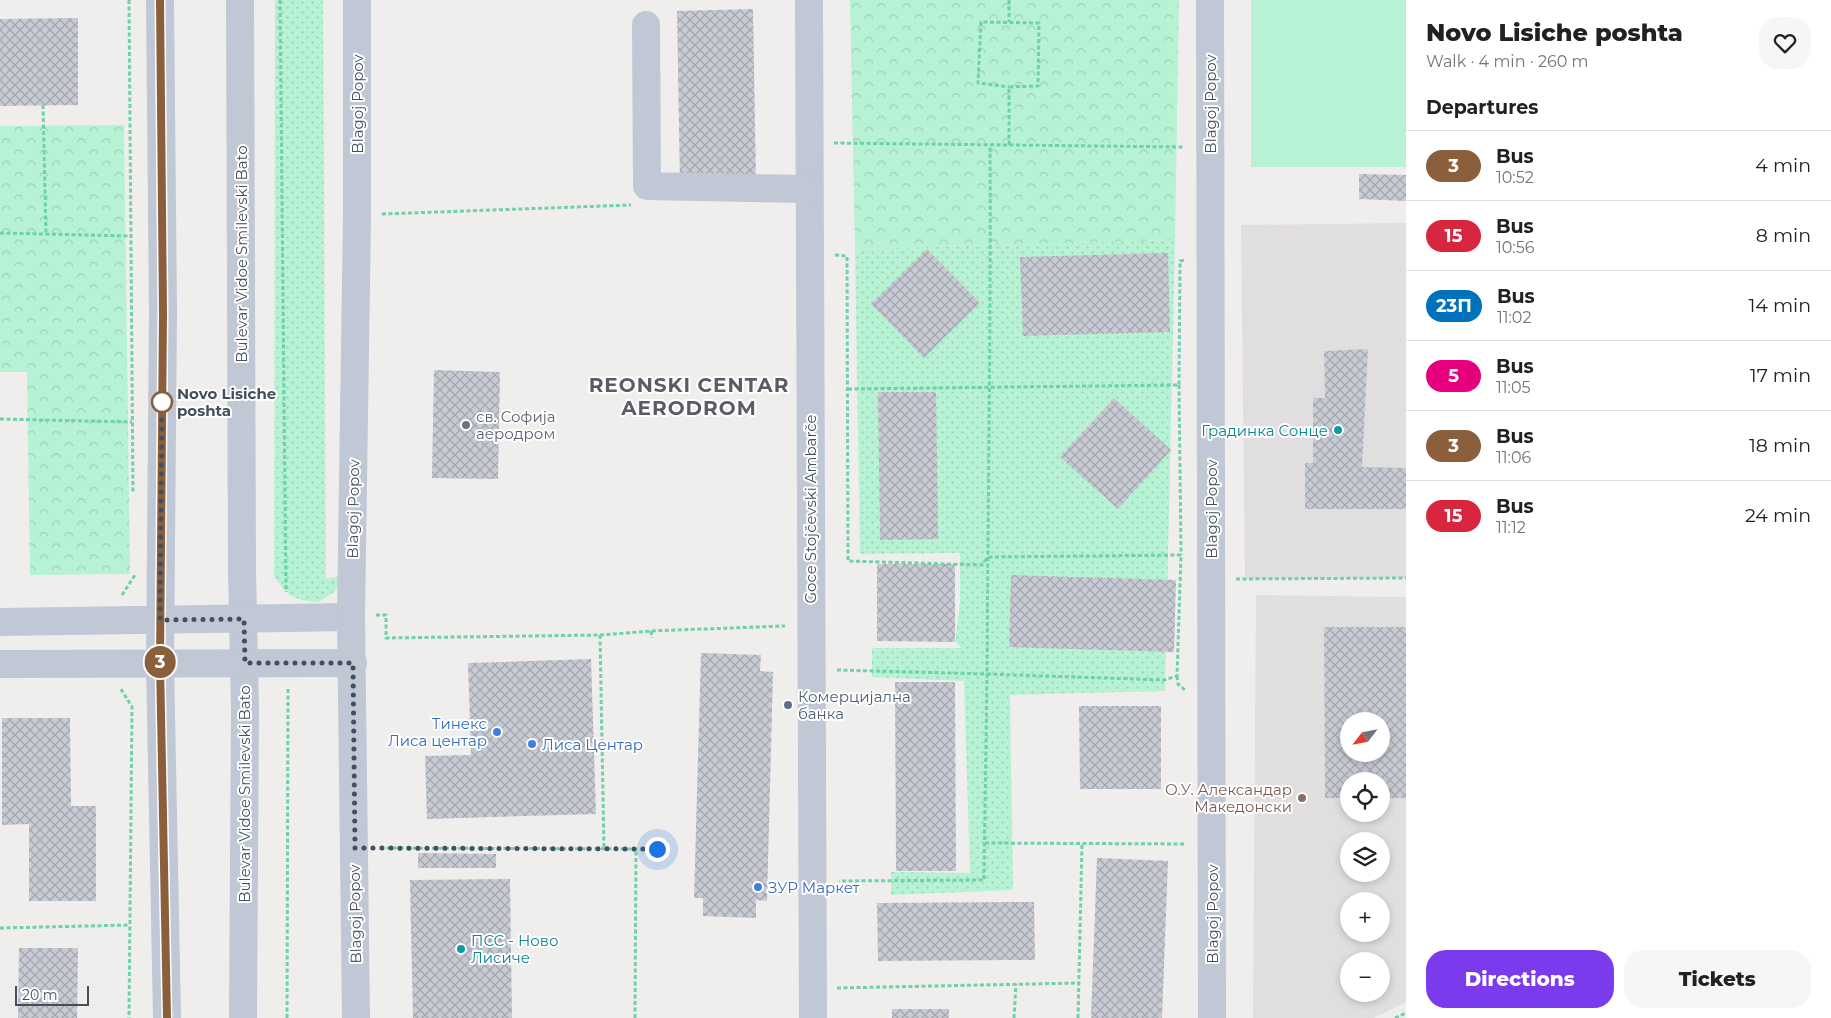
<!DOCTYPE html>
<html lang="en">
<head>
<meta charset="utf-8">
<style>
	:root { --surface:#fff; --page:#f6f6f6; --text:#202124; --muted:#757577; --line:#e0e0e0; --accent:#7c3aed }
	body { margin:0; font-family:Montserrat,sans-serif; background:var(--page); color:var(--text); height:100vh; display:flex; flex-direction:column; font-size:19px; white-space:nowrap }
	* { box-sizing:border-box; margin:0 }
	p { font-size:16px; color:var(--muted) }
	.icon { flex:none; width:28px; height:28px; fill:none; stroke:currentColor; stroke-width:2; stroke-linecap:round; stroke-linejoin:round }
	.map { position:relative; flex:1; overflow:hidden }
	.panel { display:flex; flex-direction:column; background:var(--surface); width:425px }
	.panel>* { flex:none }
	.badge { padding:0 10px; border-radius:16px; font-size:18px; line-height:32px }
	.needle { width:32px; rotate:238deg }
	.fabs { position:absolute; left:1340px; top:712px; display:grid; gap:10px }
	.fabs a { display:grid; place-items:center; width:50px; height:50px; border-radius:50%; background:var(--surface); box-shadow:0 2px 8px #0003; font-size:25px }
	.scale { position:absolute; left:15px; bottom:12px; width:74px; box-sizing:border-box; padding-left:5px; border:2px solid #444e5c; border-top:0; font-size:14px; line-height:18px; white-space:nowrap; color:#444e5c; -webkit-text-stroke:4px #fff; paint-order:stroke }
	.you { position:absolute; width:25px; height:25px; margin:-12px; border:4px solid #fff; border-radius:50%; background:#1a73e8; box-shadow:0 0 0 8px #1a73e833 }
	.map>.badge { position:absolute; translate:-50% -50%; box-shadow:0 0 0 2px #fff }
	h2 { padding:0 20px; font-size:19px; line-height:45px }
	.round { display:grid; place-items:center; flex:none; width:52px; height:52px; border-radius:20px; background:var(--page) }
	.summary { display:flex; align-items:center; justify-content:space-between; height:85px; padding:0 20px }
	h1 { font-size:24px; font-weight:800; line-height:38px }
	.cta { display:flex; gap:10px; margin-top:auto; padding:10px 20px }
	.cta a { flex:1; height:58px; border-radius:20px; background:var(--accent); color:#fff; font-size:20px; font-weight:800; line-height:58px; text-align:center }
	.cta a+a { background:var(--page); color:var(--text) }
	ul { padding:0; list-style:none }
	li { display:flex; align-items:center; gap:15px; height:70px; padding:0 20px; border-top:1px solid var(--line) }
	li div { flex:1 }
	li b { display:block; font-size:19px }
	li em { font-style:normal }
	li .badge { min-width:55px; font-weight:700; text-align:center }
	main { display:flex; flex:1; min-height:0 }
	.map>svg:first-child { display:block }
</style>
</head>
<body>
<main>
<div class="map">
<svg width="1406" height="1018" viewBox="0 0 1406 1018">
	<defs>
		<pattern id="grass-dots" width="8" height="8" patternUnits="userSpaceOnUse" patternTransform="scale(1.25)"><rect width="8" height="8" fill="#b7f2d4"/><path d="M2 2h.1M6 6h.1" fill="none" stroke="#9fd1b8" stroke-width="1.8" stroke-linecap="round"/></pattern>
		<pattern id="park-crowns" width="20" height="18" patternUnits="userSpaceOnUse" patternTransform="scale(1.25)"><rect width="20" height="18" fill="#b7f2d4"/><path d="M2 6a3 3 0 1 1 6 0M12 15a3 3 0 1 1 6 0" fill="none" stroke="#9fd1b8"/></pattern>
		<pattern id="building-cross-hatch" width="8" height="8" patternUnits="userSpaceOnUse" patternTransform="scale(1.25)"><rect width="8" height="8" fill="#c8cbd3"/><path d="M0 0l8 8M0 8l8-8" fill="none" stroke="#a4a7ae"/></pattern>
	</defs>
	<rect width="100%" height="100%" fill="#f0eded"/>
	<!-- education -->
	<g fill="#e1dedf" fill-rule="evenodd">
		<polygon points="1406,223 1406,578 1245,579 1241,225"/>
		<path d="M1256,595L1406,597V1002L1374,1018H1253ZM1349,721H1381V754H1349ZM1349,781H1381V814H1349ZM1349,841H1381V874H1349ZM1349,901H1381V934H1349ZM1349,961H1381V994H1349Z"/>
	</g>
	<!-- grass -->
	<g fill="url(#grass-dots)">
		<path d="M275,0H323L326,579L345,575L334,592L319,602C294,600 288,598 274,576Z"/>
		<polygon points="1175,240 1165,691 1010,695 1013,890 891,895 891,872 970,873 964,681 872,677 872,648 962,648 955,642 960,604 960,553 860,554 855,249"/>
	</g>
	<!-- park -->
	<g fill="url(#park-crowns)">
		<polygon points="850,0 1179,0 1175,240 855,249"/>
		<polygon points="124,125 130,574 30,575 27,372 0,372 0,126"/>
	</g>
	<!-- pitch -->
	<rect fill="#b7f2d4" x="1251" y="0" width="155" height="167"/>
	<!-- building -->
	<g fill="url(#building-cross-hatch)" fill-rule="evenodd">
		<polygon points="753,9 756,182 680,184 677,11"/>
		<polygon points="78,18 78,105 0,106 0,19"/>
		<polygon points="1359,174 1406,175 1406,201 1359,199"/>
		<polygon points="927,249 980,303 924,358 871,304"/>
		<polygon points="1168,253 1170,332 1023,336 1020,257"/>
		<polygon points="1368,349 1362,467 1406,468 1406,509 1305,509 1305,463 1313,463 1313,398 1325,398 1324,351"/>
		<polygon points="434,370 500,372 498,479 432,478"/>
		<polygon points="878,392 936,392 938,539 880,540"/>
		<polygon points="1114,398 1171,450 1118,509 1060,457"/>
		<polygon points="877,564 955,564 955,642 877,641"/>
		<polygon points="1011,575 1176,580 1174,652 1009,647"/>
		<path d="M1324,627H1406V798H1381V781H1349V798H1325ZM1349,721H1381V754H1349Z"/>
		<polygon points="701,653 761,655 760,671 773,672 767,901 756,900 756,918 703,916 703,898 694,898"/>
		<polygon points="591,659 596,814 427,819 425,756 471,755 468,663"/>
		<polygon points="895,682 955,682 956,871 896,871"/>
		<polygon points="1079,706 1161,706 1161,789 1080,789"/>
		<polygon points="2,718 70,718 71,806 96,806 96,901 29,901 29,824 2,825"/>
		<polygon points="418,853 496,854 496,868 418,868"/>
		<polygon points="1097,858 1168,861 1162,1018 1091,1018"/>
		<polygon points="510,879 512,1018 413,1018 410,880"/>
		<polygon points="1034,902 1035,960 878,961 877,903"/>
		<polygon points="19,948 78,948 77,1018 18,1018"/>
		<rect x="892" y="1009" width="57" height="9"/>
	</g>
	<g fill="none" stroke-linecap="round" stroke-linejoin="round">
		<!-- path -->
		<g stroke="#6dd2aa" stroke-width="3" stroke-dasharray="4 2.5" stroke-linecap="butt">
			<polyline points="129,0 133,494"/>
			<polyline points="280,0 286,592"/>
			<polyline points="1009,0 1009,22"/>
			<polyline points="43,105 46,234"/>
			<polyline points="834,143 1185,147"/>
			<polyline points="1009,145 1009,87 1038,86 1039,23 981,22 978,83 1009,87"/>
			<polyline points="382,214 631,205"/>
			<polyline points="0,233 130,236"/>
			<path d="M835,255L847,256L848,561L982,565L988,557L1181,555L1177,676L1164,680L987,674C988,498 991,321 990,145"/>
			<polyline points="1179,385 1181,555"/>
			<polyline points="848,389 1179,385 1180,261 1186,260"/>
			<polyline points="0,419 132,422"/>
			<polyline points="1236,579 1406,578"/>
			<polyline points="122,595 135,575"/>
			<polyline points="376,615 386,615 386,638 600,635 651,631 785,626"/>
			<polyline points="651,631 652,638"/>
			<polyline points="600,635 604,850"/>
			<polyline points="837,670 987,674 984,880 839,881"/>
			<polyline points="1177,676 1178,684 1185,690"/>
			<polyline points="121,689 132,707 129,1018"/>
			<polyline points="985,843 1186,844"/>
			<polyline points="380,848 657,849"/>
			<polyline points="0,928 129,925"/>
			<polyline points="837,988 1079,983"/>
			<polyline points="287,1018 288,689"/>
			<polyline points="635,1018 636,849"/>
			<polyline points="1014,1018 1016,984"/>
			<polyline points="1078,1018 1082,844"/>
			<polyline points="1395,1018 1406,1013"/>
		</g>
		<!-- minor -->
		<g stroke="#bfc8d4" stroke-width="28">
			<polyline points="160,0 163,313 160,663 167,1018"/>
			<polyline points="240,0 242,571 245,710 243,1018"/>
			<polyline points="809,0 813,1018"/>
			<polyline points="1210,0 1212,1018"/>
			<polyline points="646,25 647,186 809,189"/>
			<polyline points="0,622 351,617"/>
			<polyline points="0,664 353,663"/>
			<polyline points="356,1018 351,617 357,215 357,0"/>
		</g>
	</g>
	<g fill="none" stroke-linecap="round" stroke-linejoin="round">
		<!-- line casing -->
		<g stroke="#fff" stroke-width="11">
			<polyline id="line" points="160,0 163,313 160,663 167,1018"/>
		</g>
		<!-- line -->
		<use href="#line" stroke="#8b5e3c" stroke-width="8"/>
		<!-- walk -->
		<polyline stroke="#444e5c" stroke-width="5" stroke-dasharray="0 9" points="162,402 160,620 244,619 245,663 353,663 355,848 657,849"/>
	</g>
	<!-- markers -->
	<circle fill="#fff" stroke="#8b5e3c" stroke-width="2.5" cx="162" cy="402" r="10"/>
	<circle fill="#6b7280" stroke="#fff" stroke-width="2" cx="466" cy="425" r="5"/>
	<g fill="#0f9aa8" stroke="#fff" stroke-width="2">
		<circle cx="1338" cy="430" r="5"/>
		<circle cx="461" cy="949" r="5"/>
	</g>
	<circle fill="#5c6f8a" stroke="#fff" stroke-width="2" cx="788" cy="705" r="5"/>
	<g fill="#3f7fe0" stroke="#fff" stroke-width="2">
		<circle cx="497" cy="732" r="5"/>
		<circle cx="532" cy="744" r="5"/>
		<circle cx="758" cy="887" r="5"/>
	</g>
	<circle fill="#8d6e63" stroke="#fff" stroke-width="2" cx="1302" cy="798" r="5"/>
	<g text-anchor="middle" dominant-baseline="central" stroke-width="4" stroke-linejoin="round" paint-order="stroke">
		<!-- street labels -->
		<g font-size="15" fill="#444e5c" stroke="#fff">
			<text transform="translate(357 104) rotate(-90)">Blagoj Popov</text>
			<text transform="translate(1210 104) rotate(-90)">Blagoj Popov</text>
			<text transform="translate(241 254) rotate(-90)">Bulevar Vidoe Smilevski Bato</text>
			<text transform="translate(353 509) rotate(-89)">Blagoj Popov</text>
			<text transform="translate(810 509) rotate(-90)">Goce Stojčevski Ambarče</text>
			<text transform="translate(1211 509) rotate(-90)">Blagoj Popov</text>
			<text transform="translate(244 794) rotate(-90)">Bulevar Vidoe Smilevski Bato</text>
			<text transform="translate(355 914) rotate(-91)">Blagoj Popov</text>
			<text transform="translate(1212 914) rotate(-90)">Blagoj Popov</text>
		</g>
		<!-- stop labels -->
		<g font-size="15" font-weight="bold" fill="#444e5c" stroke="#fff" text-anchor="start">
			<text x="177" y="393">Novo Lisiche<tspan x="177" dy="17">poshta</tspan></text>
		</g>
		<!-- worship labels -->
		<g font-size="15" fill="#5b616d" stroke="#fff" text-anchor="start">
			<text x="476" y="416">св. Софија<tspan x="476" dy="17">аеродром</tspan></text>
		</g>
		<!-- culture labels -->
		<g font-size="15" fill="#0d838f" stroke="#fff" text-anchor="end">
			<text x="1328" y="430">Градинка Сонце</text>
			<text x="471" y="940" text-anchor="start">ПСС - Ново<tspan x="471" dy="17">Лисиче</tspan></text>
		</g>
		<!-- service labels -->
		<g font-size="15" fill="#4e5e75" stroke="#fff" text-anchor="start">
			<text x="798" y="696">Комерцијална<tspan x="798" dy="17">банка</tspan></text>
		</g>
		<!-- shop labels -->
		<g font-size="15" fill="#366cbe" stroke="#fff" text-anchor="start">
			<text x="487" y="723" text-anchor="end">Тинекс<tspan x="487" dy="17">Лиса центар</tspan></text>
			<text x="542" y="744">Лиса Центар</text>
			<text x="768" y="887">ЗУР Маркет</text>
		</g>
		<!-- education labels -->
		<g font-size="15" fill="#785e54" stroke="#fff" text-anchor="end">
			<text x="1292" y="789">О.У. Александар<tspan x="1292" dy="17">Македонски</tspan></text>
		</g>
		<!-- district labels -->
		<g font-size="20" font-weight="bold" letter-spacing="1" fill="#595d63" stroke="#fff">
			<text x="689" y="385">REONSKI CENTAR<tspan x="689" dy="23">AERODROM</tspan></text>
		</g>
	</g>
</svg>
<div class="fabs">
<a><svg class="needle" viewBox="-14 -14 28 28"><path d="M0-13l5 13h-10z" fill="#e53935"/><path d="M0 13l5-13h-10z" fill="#757577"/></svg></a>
<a><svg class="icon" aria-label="locate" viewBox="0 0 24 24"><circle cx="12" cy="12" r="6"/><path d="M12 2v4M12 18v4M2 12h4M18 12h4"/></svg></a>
<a><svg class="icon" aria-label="layers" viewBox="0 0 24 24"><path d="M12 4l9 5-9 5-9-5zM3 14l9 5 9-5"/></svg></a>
<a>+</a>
<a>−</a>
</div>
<div class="scale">20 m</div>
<div class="you" style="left:657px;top:849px"></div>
<b class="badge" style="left:160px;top:662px;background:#8b5e3c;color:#fff">3</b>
</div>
<section class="panel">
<div class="summary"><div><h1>Novo Lisiche poshta</h1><p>Walk · 4 min · 260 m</p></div><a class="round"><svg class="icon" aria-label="heart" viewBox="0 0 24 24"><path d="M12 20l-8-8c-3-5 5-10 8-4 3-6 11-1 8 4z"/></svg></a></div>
<h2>Departures</h2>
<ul>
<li><span class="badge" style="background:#8b5e3c;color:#fff">3</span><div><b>Bus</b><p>10:52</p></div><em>4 min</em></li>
<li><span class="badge" style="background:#d7263d;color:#fff">15</span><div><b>Bus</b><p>10:56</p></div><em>8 min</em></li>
<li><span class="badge" style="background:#0072bc;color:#fff">23П</span><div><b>Bus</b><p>11:02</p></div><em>14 min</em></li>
<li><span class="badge" style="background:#e6007e;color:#fff">5</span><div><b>Bus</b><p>11:05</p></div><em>17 min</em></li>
<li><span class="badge" style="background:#8b5e3c;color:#fff">3</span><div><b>Bus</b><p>11:06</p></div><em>18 min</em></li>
<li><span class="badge" style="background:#d7263d;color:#fff">15</span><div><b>Bus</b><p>11:12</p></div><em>24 min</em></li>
</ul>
<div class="cta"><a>Directions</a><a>Tickets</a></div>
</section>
</main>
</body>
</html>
